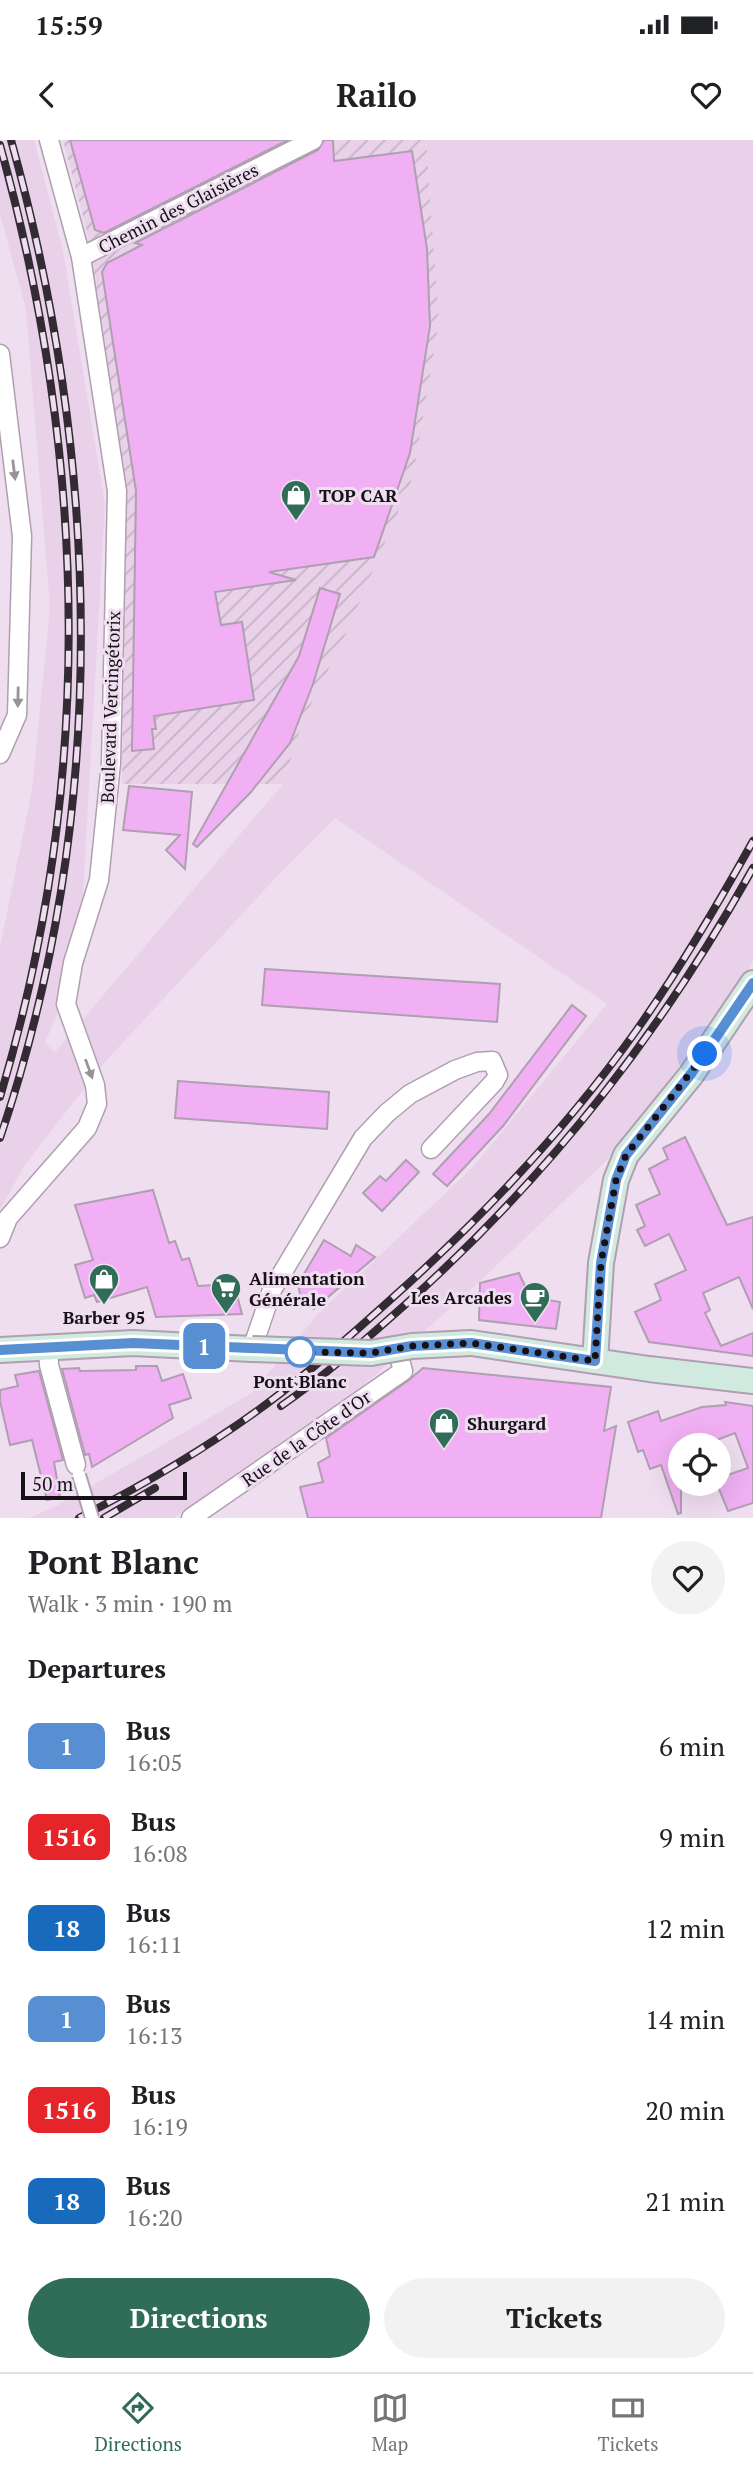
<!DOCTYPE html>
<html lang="en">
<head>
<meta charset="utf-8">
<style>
	:root { --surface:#fff; --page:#f2f2f2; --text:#202124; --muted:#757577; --line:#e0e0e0; --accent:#306d58 }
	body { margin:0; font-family:"PT Serif",serif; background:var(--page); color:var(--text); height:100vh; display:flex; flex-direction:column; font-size:26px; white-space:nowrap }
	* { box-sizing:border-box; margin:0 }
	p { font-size:23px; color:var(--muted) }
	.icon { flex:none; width:38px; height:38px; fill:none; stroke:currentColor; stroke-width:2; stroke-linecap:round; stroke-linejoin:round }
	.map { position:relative; height:1378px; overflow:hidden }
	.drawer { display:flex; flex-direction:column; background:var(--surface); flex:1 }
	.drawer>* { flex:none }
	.badge { padding:0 14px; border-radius:10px; font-size:24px; line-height:46px }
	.tools { position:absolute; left:668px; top:1293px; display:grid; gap:14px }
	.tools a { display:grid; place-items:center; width:63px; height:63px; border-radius:50%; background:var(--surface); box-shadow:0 7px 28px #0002; font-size:35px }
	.scale { position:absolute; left:21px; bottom:18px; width:166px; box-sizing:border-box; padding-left:7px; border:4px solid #171117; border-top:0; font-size:19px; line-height:24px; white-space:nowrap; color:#171117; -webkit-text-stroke:5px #efdef0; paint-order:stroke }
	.you { position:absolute; width:35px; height:35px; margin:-18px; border:5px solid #fff; border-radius:50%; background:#1a73e8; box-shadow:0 0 0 10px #1a73e833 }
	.map>.badge { position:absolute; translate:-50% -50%; box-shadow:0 0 0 4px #fff }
	h2 { padding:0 28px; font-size:26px; line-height:63px }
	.round { display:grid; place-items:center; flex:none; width:74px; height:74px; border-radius:37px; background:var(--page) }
	.head { display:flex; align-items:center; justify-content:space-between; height:119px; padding:0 28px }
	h1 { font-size:33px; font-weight:700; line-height:52px }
	.primary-button { display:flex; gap:14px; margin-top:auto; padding:14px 28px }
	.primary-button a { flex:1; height:80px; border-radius:42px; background:var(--accent); color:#fff; font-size:28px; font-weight:700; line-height:80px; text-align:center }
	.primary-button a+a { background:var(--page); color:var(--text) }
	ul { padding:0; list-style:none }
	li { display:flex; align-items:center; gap:21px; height:91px; padding:0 28px }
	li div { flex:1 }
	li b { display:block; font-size:26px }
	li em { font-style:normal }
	li .badge { min-width:77px; font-weight:700; text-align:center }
	.status { display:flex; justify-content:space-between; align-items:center; height:49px; padding:0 35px; background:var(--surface); direction:ltr }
	.status svg { height:19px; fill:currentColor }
	header { display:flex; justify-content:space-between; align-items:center; height:91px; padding:0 28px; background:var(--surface); font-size:32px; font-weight:700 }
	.tab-bar { display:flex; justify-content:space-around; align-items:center; height:98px; border-top:2px solid var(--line); background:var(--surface); font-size:19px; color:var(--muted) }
	.tab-bar a { display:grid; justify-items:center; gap:4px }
	.tab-bar .on { color:var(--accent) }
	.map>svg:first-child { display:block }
</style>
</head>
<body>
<div class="status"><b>15:59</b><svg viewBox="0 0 49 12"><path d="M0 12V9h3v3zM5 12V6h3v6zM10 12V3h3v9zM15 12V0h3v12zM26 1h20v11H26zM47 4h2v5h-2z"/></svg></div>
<header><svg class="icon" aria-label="back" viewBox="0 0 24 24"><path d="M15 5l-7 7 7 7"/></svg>Railo<svg class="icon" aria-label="heart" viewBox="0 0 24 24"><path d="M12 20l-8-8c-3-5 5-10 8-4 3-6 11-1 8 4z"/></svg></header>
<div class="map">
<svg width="753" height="1378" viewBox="0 0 753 1378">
	<defs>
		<pattern id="industrial-furrows" width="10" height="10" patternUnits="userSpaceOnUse" patternTransform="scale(1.75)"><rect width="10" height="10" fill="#e8d1e9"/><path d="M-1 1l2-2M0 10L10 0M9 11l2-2" fill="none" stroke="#c6b2c7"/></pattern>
	</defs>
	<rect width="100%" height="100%" fill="#efdef0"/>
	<!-- built -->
	<polygon fill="#e8d1e9" points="0,0 34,0 63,111 105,364 82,770 58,872 45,903 55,912 283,644 302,583 348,489 413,337 439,182 426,0 753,0 753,821 731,860 607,1020 475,1146 356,1252 174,1378 29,1378 55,1367 252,1253 318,1174 473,1027 607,864 335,678 282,731 104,923 24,1026 0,1070 0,807 32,650 50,468 26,169 0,74"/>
	<!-- industrial -->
	<polygon fill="url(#industrial-furrows)" points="63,0 426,0 439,182 413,337 348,489 302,583 283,644 122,644 124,358 88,96"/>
	<!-- building -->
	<g fill="#f0b0f3" stroke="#af9fb0" stroke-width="2">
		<polygon points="70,0 288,0 104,93 95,90"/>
		<polygon points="324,0 333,0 334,21 412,11 427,109 430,186 410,313 374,417 269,432 296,440 215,452 221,485 242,482 254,560 154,576 156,589 152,589 154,609 132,611 136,351 102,132 107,123 142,105 135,103 318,10"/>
		<polygon points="320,448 340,454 313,544 290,603 251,652 197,707 193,704 299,516"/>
		<polygon points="129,646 192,652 185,729 166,710 180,695 123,690"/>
		<polygon points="265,829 500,844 497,882 262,865"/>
		<polygon points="572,865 586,876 503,986 447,1046 433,1034 489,974"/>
		<polygon points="178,941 329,952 327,989 175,978"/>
		<polygon points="685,997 727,1085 753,1077 753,1169 739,1137 703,1153 710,1170 705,1173 721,1206 753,1193 753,1216 649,1202 635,1172 661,1160 655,1144 686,1130 669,1094 645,1106 637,1090 645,1086 636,1065 660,1054 649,1029 668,1019 663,1008"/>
		<polygon points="406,1020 419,1032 382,1071 363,1053 380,1036 386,1041"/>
		<polygon points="153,1050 169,1103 175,1101 182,1120 189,1118 198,1146 234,1144 242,1174 156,1177 147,1147 97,1162 94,1155 85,1158 75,1125 93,1120 75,1065"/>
		<polygon points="324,1100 351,1116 356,1105 375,1117 314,1169 300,1154 298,1144"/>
		<polygon points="519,1133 530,1157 560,1162 556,1189 479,1180 480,1143"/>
		<polygon points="136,1226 157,1226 162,1241 183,1234 191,1258 169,1265 173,1278 92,1327 89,1314 85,1315 62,1229 79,1228 80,1231 136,1230"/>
		<polygon points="423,1228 611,1247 604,1291 616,1286 601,1378 308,1378 300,1347 323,1342 318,1323 330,1316 326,1298 409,1240"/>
		<polygon points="39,1231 63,1320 54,1322 60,1357 47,1360 32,1300 10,1305 0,1261 0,1250 18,1246 15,1235"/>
		<polygon points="725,1262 753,1266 753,1363 728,1371 719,1349 719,1338 748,1328 735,1293 701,1306 681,1306 681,1373 678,1374 661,1325 650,1329 643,1310 638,1312 628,1282 658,1271 661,1281 702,1267 726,1265"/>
	</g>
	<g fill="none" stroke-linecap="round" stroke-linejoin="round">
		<!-- minor casing -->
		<g stroke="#b09fb0" stroke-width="21">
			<g id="minor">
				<polyline points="81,117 313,0"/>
				<polyline points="0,214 22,396 17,575 0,614"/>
				<polyline points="0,1098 8,1078 87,988 97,964 95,945 66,864 73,823 99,740 111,623 117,351 81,117 49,0"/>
				<polyline points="48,1207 49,1225 76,1325"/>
				<polyline points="252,1209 272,1150 363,998 387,973 410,954 455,930 477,922 492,921 498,935 494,942 431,1009"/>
				<polyline points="191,1378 403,1231 397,1209"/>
			</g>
		</g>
		<!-- secondary casing -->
		<g stroke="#b09fb0" stroke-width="28">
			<g id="secondary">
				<polyline points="471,1203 649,1229 753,1241"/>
				<polyline points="0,1210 133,1203 252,1209"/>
				<polyline points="595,1221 601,1123 616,1040 626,1015 691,935 753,843"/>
			</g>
		</g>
		<!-- minor -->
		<use href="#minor" stroke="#fff" stroke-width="18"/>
		<!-- secondary -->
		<use href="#secondary" stroke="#d0eae0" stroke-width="24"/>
		<!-- rail casing -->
		<g stroke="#322b32" stroke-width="8">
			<g id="rail">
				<path d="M0,5C88,322 95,641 0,957"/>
				<path d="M0,998C110,674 102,327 11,0"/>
				<path d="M281,1266C329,1233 373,1193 416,1155C554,1029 662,891 753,728"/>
				<path d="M79,1378C149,1342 219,1301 281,1253C326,1218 368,1180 410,1142C493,1066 571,982 636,891C679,830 717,766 753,701"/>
				<polyline points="104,1378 155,1348"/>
			</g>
		</g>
		<!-- rail -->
		<use href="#rail" stroke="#efdef0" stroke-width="5" stroke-dasharray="16" stroke-linecap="butt"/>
		<!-- pedestrian-bridge casing -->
		<g stroke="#b09fb0" stroke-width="16" stroke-linecap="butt">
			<polyline id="pedestrian-bridge" points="79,1335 92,1378"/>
		</g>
		<!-- secondary-bridge casing -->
		<g stroke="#b09fb0" stroke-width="28" stroke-linecap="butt">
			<polyline id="secondary-bridge" points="252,1209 371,1213 412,1206 471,1203"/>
		</g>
		<!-- pedestrian-bridge -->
		<use href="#pedestrian-bridge" stroke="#fff" stroke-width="12"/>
		<!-- secondary-bridge -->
		<use href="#secondary-bridge" stroke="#d0eae0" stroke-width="24"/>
	</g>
	<!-- one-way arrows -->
	<defs><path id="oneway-solid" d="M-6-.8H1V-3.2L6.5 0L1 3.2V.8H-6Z" transform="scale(1.75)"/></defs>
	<g fill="#979497">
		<use href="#oneway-solid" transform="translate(14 330) rotate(83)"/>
		<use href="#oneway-solid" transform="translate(18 557) rotate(91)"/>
		<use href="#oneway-solid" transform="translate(89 929) rotate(70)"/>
	</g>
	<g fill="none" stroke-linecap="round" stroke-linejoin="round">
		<!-- line casing -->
		<g stroke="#fff" stroke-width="16">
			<polyline id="line" points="0,1210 133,1203 371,1213 412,1206 471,1203 595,1221 601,1123 616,1040 626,1015 691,934 753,843"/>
		</g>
		<!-- line -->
		<use href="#line" stroke="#588fd2" stroke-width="10"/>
		<!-- walk -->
		<polyline stroke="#171117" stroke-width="7" stroke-dasharray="0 12.6" points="300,1212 371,1213 412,1206 471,1203 595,1221 601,1123 616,1040 626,1015 705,914"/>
	</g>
	<!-- icons -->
	<defs>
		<g id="shop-pin" transform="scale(1.575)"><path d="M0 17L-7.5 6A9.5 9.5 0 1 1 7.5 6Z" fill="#306d58" stroke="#efdef0"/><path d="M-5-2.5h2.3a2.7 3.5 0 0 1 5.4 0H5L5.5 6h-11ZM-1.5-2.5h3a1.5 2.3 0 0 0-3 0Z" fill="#fff"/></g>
		<g id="supermarket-pin" transform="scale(1.575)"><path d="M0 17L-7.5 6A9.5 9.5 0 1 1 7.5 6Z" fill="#306d58" stroke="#efdef0"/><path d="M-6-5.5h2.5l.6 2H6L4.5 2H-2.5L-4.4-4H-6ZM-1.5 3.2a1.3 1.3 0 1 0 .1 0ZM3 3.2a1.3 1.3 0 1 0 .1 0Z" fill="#fff"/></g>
		<g id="cafe-pin" transform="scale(1.575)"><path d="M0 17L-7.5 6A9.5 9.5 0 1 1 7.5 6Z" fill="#306d58" stroke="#efdef0"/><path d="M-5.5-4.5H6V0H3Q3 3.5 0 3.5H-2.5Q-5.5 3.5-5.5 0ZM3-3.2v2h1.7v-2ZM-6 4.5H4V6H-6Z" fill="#fff"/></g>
	</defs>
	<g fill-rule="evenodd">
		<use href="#shop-pin" x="296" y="355"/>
		<use href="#shop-pin" x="104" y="1139"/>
		<use href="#supermarket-pin" x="226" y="1148"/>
		<use href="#cafe-pin" x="535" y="1157"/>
		<use href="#shop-pin" x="444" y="1283"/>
	</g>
	<!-- markers -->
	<circle fill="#fff" stroke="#588fd2" stroke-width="3.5" cx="300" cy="1212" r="14"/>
	<g text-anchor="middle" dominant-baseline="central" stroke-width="6" stroke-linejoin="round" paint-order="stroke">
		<!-- street labels -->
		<g font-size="18" fill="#171117" stroke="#efdef0">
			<text transform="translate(178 68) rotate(-27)">Chemin des Glaisières</text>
			<text transform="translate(110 567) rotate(-88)">Boulevard Vercingétorix</text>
			<text transform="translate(306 1298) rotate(-35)">Rue de la Côte d'Or</text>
		</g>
		<!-- poi labels -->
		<g font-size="18" font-weight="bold" fill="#171117" stroke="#efdef0" text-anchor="start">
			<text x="319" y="355">TOP CAR</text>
			<text x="249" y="1138">Alimentation<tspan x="249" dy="21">Générale</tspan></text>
			<text x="512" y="1157" text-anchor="end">Les Arcades</text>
			<text x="104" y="1177" text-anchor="middle">Barber 95</text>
			<text x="467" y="1283">Shurgard</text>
		</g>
		<!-- stop labels -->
		<g font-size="18" font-weight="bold" fill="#171117" stroke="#efdef0">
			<text x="300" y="1241">Pont Blanc</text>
		</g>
	</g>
</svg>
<div class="tools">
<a><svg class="icon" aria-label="locate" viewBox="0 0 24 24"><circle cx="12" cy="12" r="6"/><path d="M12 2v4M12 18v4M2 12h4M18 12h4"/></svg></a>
</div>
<div class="scale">50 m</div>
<div class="you" style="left:705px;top:914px"></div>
<b class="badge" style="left:204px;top:1206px;background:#588fd2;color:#fff">1</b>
</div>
<section class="drawer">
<div class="head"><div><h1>Pont Blanc</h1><p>Walk · 3 min · 190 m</p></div><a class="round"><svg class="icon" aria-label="heart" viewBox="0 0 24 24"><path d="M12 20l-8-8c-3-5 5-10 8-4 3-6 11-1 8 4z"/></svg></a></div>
<h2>Departures</h2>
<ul>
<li><span class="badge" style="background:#588fd2;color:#fff">1</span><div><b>Bus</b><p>16:05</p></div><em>6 min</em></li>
<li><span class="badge" style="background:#e52529;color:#fff">1516</span><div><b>Bus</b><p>16:08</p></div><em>9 min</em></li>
<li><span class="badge" style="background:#186abd;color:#fff">18</span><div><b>Bus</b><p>16:11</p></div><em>12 min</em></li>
<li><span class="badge" style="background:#588fd2;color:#fff">1</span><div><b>Bus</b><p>16:13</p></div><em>14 min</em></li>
<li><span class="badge" style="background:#e52529;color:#fff">1516</span><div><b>Bus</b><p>16:19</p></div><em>20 min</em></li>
<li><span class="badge" style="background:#186abd;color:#fff">18</span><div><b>Bus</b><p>16:20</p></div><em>21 min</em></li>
</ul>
<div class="primary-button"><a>Directions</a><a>Tickets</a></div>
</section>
<nav class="tab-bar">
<a class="on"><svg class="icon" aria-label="directions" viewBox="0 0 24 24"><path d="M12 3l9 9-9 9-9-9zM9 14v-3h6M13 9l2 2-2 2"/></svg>Directions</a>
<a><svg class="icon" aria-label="map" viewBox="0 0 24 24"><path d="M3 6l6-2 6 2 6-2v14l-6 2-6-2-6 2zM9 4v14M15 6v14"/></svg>Map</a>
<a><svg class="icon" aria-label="tickets" viewBox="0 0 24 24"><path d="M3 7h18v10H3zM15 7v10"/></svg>Tickets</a>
</nav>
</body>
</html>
